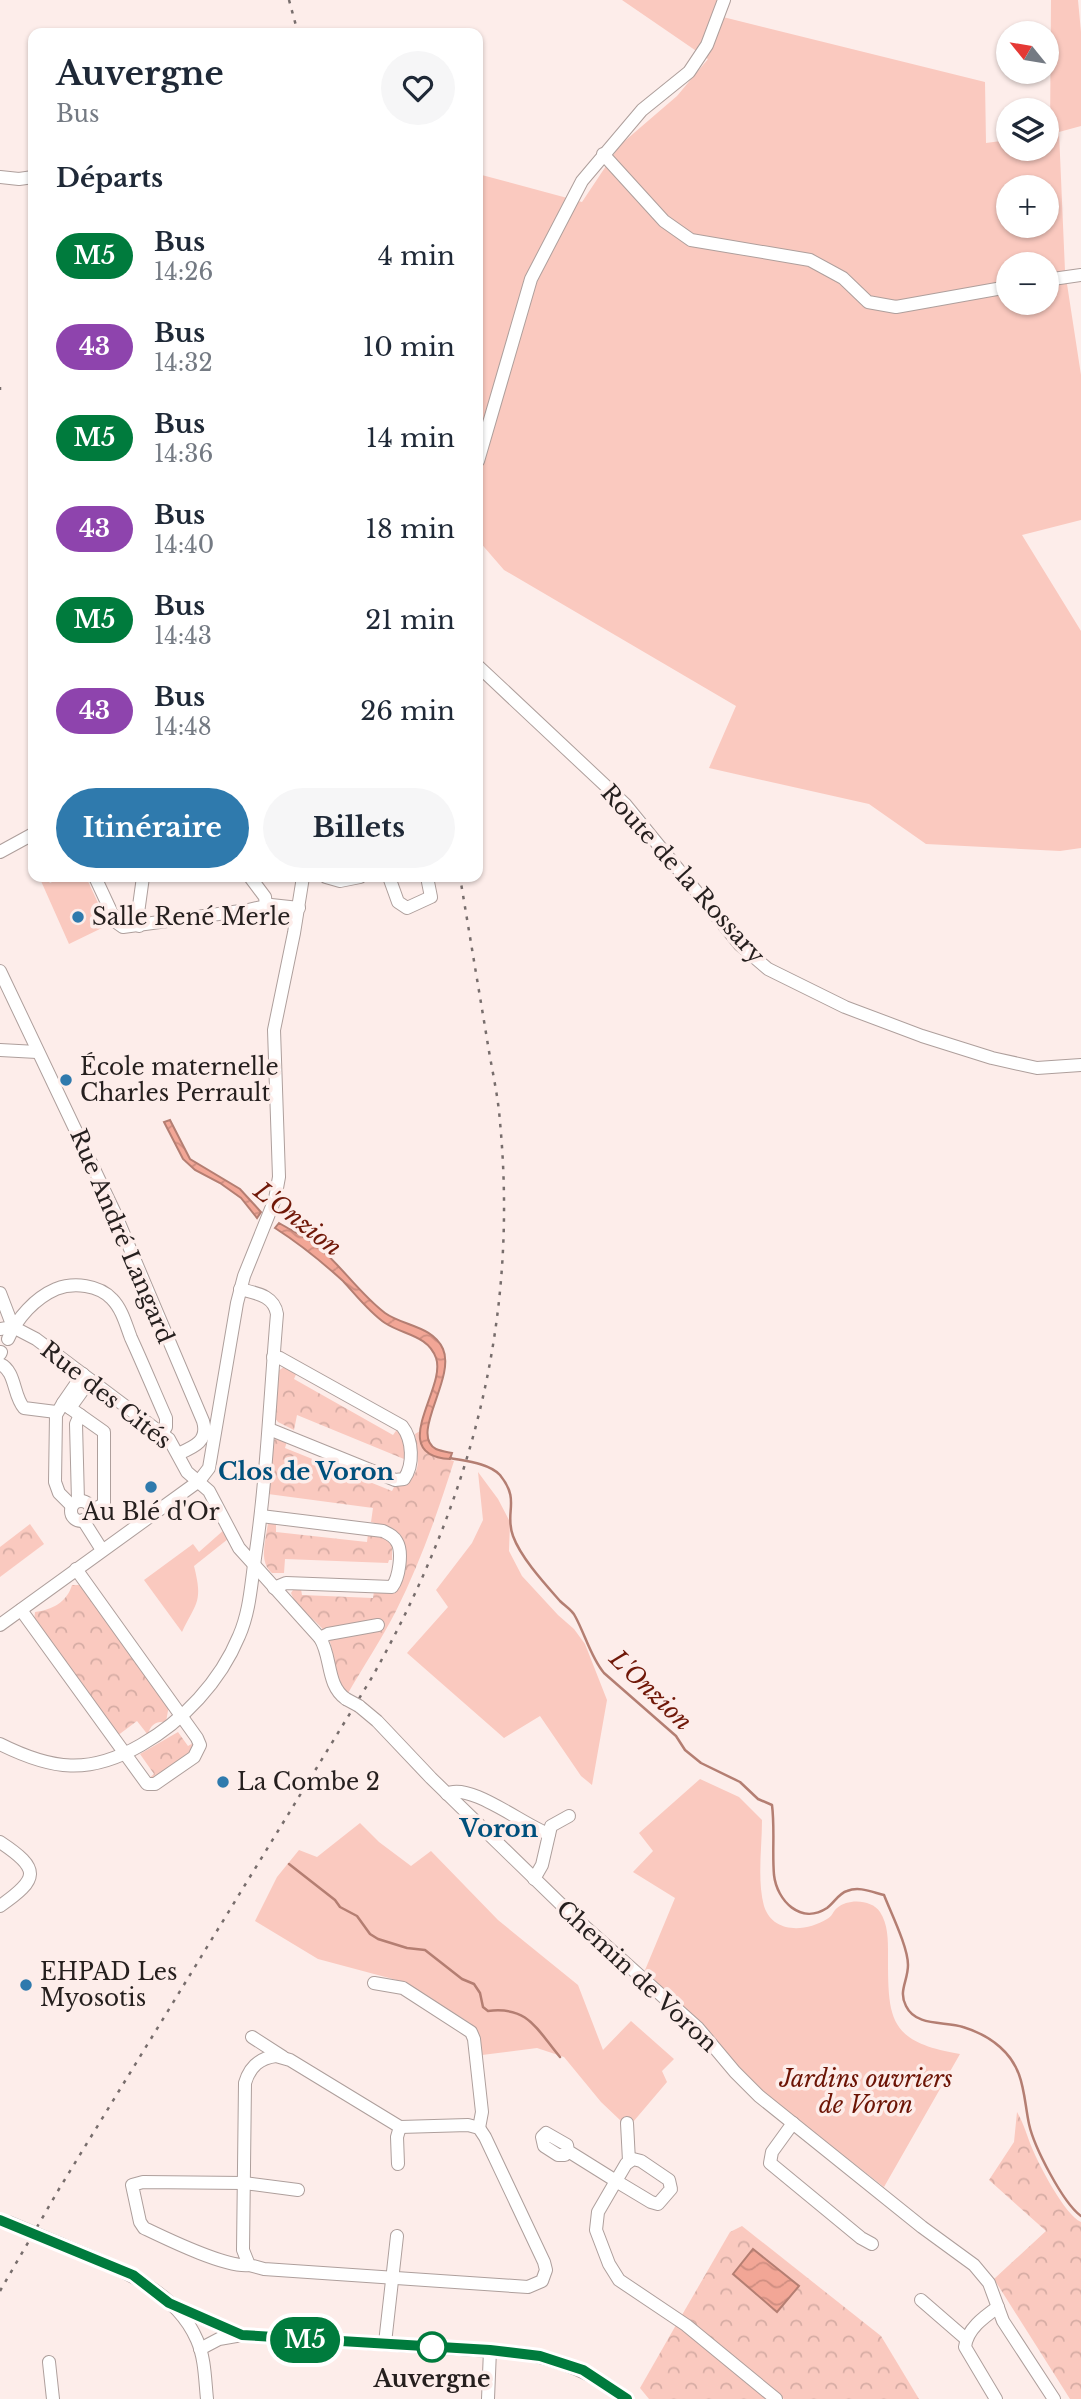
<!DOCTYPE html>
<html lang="fr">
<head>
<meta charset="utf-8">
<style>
	:root { --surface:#fff; --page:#f6f6f7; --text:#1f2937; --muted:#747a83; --accent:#2f7aad }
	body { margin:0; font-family:"Libre Baskerville",serif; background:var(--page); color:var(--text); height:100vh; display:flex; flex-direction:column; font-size:26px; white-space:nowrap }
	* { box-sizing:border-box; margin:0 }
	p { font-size:23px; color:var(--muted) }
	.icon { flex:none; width:38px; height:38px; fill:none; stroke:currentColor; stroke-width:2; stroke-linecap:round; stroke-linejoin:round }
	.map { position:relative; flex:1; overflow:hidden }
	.side { position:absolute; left:28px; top:28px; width:455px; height:854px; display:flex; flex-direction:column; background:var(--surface); border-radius:14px; box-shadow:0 2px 5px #0004 }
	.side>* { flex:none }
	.badge { padding:0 14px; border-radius:23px; font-size:24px; line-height:46px }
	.needle { width:46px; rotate:300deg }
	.controls { position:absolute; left:996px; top:21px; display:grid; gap:14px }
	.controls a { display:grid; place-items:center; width:63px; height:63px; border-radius:50%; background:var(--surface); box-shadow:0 2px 5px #0004; font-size:35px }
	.map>.badge { position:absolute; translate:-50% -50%; box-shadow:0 0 0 4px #fff }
	h2 { padding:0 28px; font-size:26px; line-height:63px }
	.round { display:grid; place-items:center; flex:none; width:74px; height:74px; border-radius:37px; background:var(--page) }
	.headline { display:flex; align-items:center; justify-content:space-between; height:119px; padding:0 28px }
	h1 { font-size:33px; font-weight:700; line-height:52px }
	.cta { display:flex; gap:14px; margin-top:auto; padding:14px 28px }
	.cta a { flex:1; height:80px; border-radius:42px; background:var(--accent); color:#fff; font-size:28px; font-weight:700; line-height:80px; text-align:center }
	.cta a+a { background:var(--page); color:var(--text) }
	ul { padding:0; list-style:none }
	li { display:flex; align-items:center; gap:21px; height:91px; padding:0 28px }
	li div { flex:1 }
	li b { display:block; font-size:26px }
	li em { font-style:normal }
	li .badge { min-width:77px; font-weight:700; text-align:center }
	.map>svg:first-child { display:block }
</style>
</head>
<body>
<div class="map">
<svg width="1081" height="2399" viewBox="0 0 1081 2399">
	<defs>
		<pattern id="forest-crowns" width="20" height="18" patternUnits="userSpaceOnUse" patternTransform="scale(1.75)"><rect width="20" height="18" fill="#fac9bf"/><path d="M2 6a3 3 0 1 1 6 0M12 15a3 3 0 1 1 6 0" fill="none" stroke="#d6aca4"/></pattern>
		<pattern id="water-waves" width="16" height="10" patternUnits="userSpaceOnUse" patternTransform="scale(1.75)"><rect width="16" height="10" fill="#f2a696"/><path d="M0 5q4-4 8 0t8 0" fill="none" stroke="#cf8e81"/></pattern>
	</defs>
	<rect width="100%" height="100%" fill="#fdedea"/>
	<!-- green -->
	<g fill="#fac9bf" fill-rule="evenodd">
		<path d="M622,0H718L715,15L985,82L986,143L1008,140V149H1046L1047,134L1050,133L1051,0H1078L1081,32V126L1059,132L1065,271L1081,375V520L1022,535L1081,631V848L1060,851L926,844L869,804L709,768L736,706L504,570L478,540V174L582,202L620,145L677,96L708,59ZM1008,187H1046V226H1008ZM1008,264H1046V303H1008Z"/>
		<polygon points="62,877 86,877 99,905 95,908 104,927 69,944 41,881 47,879 50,883"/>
		<polygon points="478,1472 498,1499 510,1522 509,1551 522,1576 558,1615 574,1629 585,1644 607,1700 592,1785 581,1776 540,1716 504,1738 407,1653 448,1607 436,1590 472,1543 483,1520"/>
		<path d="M225,1529L228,1539L194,1566C203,1602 197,1601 182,1632L144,1580L193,1544L199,1552Z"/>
		<path d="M700,1779L739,1797L762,1820C762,1848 757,1880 764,1906C773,1934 806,1932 827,1919C832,1917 833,1911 837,1908C849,1898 872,1900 880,1912C888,1924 888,1940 888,1954C888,2019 888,2042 960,2054L884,2187L759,2090L643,1975L675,1898L633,1872L653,1851L639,1833Z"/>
		<path d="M360,1823L379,1842L411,1866L431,1851L498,1920L578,1985L603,2050L631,2021L674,2059L662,2071L667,2082L633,2122L621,2121L601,2102L564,2057L537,2048L482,2055C480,2042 479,2032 470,2023L404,1982L318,1959L255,1921L277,1877L299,1850L317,1857Z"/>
	</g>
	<!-- forest -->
	<g fill="url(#forest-crowns)">
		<path d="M284,1367L297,1372L294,1379L393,1435L398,1428C404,1436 408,1449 404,1459L297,1415L294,1430L278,1422L274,1417L278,1371Z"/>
		<path d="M420,1431L422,1443L443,1458L454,1461C438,1512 420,1563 396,1611C381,1640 363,1667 347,1695C332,1679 336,1658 329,1639C324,1624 297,1611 291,1593L293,1590L301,1589L302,1595L373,1598L374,1591H393L404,1552L386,1526L371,1522L373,1508L268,1494L273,1441L277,1438L287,1441L285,1448L392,1491L395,1485C425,1479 418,1458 415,1434Z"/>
		<path d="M268,1523L276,1524V1532L367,1542L368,1534L384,1537L392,1545V1560H389L388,1563L285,1559L284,1573H272C258,1561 266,1540 268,1523Z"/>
		<polygon points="30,1524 44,1544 0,1577 0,1547"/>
		<path d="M72,1585H81L169,1705L166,1722C156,1721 150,1725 148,1735L137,1721L117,1736L34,1621L35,1612C52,1610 67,1602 72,1585Z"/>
		<polygon points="178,1732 188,1746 195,1742 195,1749 153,1781 148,1779 154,1774 140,1754"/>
		<path d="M1017,2112C1024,2124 1027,2136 1032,2148C1039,2165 1065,2215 1081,2222V2399H1070L994,2279L1046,2231L989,2180L1014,2142Z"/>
		<polygon points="742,2226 881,2336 919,2399 784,2399 682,2315 730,2232"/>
		<polygon points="676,2325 684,2330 768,2399 649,2399 640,2388"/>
	</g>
	<!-- water -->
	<g fill="url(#water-waves)" stroke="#b47e72" stroke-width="2">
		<polygon points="170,1120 190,1159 240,1189 261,1212 257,1218 241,1198 220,1183 195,1170 183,1159 164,1122"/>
		<path d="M279,1223C292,1231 308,1238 320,1248C343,1268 361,1295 385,1313C403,1326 433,1326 443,1349C456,1378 409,1435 436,1449C440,1451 447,1452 452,1453L450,1459C385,1455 447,1388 436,1358C428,1335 403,1335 385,1323C369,1312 356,1295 343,1281C321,1261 300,1244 275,1228Z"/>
		<polygon points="753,2249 799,2286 777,2312 733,2274"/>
	</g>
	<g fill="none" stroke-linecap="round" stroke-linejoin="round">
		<!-- stream -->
		<g stroke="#b47e72" stroke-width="2.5">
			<path d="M450,1458C465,1461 489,1463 500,1475C521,1501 504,1512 513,1536C521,1558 545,1584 560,1601C565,1606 572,1610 575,1616C585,1634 591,1658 604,1673L676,1736L685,1750L701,1763L740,1782L758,1799L772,1805C775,1829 772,1852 774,1875C777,1901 801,1925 827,1908C834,1903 839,1893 847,1891C859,1886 872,1892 884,1895C891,1913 908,1947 908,1965C908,1981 898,1991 906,2006C916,2027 945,2021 963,2027C976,2031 990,2038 1000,2047C1025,2069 1023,2095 1029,2124C1034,2147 1063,2203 1081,2216"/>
			<path d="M289,1864L335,1900L340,1907L357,1916L370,1934L378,1939L407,1948L425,1950L462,1979L474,1984L480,1993L483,2007L488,2011C529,2006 537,2030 560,2057"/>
		</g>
		<!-- minor casing -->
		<g stroke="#ae9f9c" stroke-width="14">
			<g id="minor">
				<polyline points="603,154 664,221 691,240 810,260 843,278 868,302 896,307 1008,287"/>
				<polyline points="0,177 19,179 33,177"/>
				<polyline points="1046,280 1081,275"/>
				<polyline points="478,461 531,279 582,181 642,110 689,72 707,45 724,0"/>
				<polyline points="478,666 625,804 740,945 768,969 845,1007 922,1036 992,1058 1037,1068 1081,1065"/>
				<polyline points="0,852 33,834"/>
				<polyline points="95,877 116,922 123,927 248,910 271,905 299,908"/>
				<polyline points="250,877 265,897 266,905"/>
				<polyline points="326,877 340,881 360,877"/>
				<polyline points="389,877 398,902 407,908 431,897 427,877"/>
				<polyline points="139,926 138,913 143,877"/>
				<path d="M0,971L114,1211L203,1421C209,1441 194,1447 178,1454"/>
				<polyline points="0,1050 37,1052"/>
				<polyline points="0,1293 13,1327"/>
				<path d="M0,1329L13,1327L36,1339L169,1439L187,1472L209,1491L239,1548L320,1638C332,1657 326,1685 346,1699"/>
				<path d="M8,1339C17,1318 35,1298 56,1289C74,1282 99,1285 112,1299C122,1309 126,1325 131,1338C143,1364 154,1391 166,1418V1427L162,1433"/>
				<polyline points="0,1354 1,1352"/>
				<path d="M0,1364C16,1371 13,1396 24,1408L56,1412"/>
				<polyline points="63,1403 83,1374"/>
				<polyline points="70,1408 104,1432 104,1504 91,1511"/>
				<path d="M269,1429L395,1480L404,1479C414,1465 413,1440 402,1426L280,1358L273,1357"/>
				<polyline points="78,1501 76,1424 80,1415"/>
				<circle cx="81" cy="1511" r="10"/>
				<polyline points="72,1506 59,1493 55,1482 56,1415 63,1403 70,1408 90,1380"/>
				<path d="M261,1516L383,1531C389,1534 394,1536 397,1542C403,1552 399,1578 392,1587L286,1583L274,1588"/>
				<polyline points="83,1520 102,1550"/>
				<polyline points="21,1610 147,1784 155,1784 194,1757 200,1745 197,1738 76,1569"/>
				<polyline points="0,1625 199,1481 209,1468 237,1303 244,1276 275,1199 279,1177 274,1030 294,933 303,877"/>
				<polyline points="320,1638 328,1634 378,1625"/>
				<polyline points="359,1706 377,1721 431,1778 573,1916 698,2028 735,2072 759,2096 922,2227 974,2265 989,2283 1003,2321 1054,2399"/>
				<path d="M0,1744C52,1770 89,1775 141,1745C183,1721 220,1682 239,1636C250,1611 251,1584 255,1558C267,1477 270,1395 277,1314C274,1295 255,1293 240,1289"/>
				<path d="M447,1794C469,1781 526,1827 549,1834"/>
				<path d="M0,1842C41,1869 39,1879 0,1906"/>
				<polyline points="534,1879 542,1865 551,1826 569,1816"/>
				<polyline points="374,1983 403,1988 471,2032 474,2039 482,2112 479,2128"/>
				<polyline points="252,2037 283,2057"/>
				<path d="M276,2056L290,2060L400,2127L468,2125L479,2128L485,2137L544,2262L546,2270L542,2281L528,2287L264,2269L249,2265L243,2250L245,2083C250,2066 260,2058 276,2056Z"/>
				<polyline points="627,2123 629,2161"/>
				<polyline points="793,2123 772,2152 770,2163 861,2238 872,2244"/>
				<polyline points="568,2151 565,2155 558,2155 544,2146 542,2137 546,2133 567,2145 568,2151 616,2181 598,2212 596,2230 609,2264 619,2280 686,2325 776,2399"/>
				<polygon points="633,2159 641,2161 669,2180 671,2189 658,2204 651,2202 616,2181 626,2164"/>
				<polyline points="398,2164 397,2137 400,2127"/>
				<path d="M58,2243C107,2264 174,2286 197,2340C205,2358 205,2380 207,2399"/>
				<path d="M249,2265C226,2268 167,2239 144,2228L140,2222L132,2185L143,2182L244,2183L298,2190"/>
				<polyline points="921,2300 966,2339"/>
				<polyline points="175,2306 239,2334"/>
				<polyline points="385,2343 397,2236"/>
				<path d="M200,2349L219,2339L242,2335L521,2353C562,2360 594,2374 627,2399"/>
				<polyline points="49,2362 53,2399"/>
				<polyline points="488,2399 490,2350"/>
				<path d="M996,2399L965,2347C967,2329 984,2317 998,2307"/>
			</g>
		</g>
		<!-- minor -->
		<use href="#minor" stroke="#fff" stroke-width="12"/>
		<!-- rail -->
		<g stroke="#776d6c" stroke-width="2.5" stroke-dasharray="3.5 7" stroke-linecap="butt">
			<polyline points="289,0 298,33"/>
			<polyline points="0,390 0,387"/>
			<path d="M0,2291L59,2189L371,1679C470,1503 519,1325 500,1122C498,1094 491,1066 487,1039C478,985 469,931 460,877"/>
		</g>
		<!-- minor-bridge casing -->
		<g stroke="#ae9f9c" stroke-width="14" stroke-linecap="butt">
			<g id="minor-bridge">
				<polyline points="346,1699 359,1706"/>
				<polyline points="8,2222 58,2243"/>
			</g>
		</g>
		<!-- minor-bridge -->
		<use href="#minor-bridge" stroke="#fff" stroke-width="12"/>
	</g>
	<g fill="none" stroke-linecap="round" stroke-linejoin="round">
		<!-- line casing -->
		<g stroke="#fff" stroke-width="16">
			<polyline id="line" points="0,2220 133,2275 169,2303 242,2335 490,2350 540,2356 583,2370 627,2399"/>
		</g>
		<!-- line -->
		<use href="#line" stroke="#007b3d" stroke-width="10"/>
	</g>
	<!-- markers -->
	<g fill="#2f7aad" stroke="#fdedea" stroke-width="2.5">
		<circle cx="78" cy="917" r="7"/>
		<circle cx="66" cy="1080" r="7"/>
		<circle cx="151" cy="1487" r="7"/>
		<circle cx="223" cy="1782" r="7"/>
		<circle cx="26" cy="1985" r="7"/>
	</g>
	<circle fill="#fff" stroke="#007b3d" stroke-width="3.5" cx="432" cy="2347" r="14"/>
	<g text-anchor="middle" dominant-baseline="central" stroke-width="7" stroke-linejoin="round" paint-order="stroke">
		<!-- street labels -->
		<g font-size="23" fill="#251f1e" stroke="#fdedea">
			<text transform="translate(683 874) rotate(48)">Route de la Rossary</text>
			<text transform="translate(122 1236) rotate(67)">Rue André Langard</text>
			<text transform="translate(106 1395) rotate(38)">Rue des Cités</text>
			<text transform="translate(637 1976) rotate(43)">Chemin de Voron</text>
		</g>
		<!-- poi labels -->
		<g font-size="23" fill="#251f1e" stroke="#fdedea" text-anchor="start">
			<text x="92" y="917">Salle René Merle</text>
			<text x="80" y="1067">École maternelle<tspan x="80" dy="26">Charles Perrault</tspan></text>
			<text x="151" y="1512" text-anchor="middle">Au Blé d'Or</text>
			<text x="237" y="1782">La Combe 2</text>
			<text x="40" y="1972">EHPAD Les<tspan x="40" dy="26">Myosotis</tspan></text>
		</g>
		<!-- park labels -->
		<g font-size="23" font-style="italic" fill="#6c1405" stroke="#fdedea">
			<text x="866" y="2079">Jardins ouvriers<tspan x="866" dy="26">de Voron</tspan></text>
		</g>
		<!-- stop labels -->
		<g font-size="23" font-weight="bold" fill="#251f1e" stroke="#fdedea">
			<text x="432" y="2379">Auvergne</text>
		</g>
		<!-- water labels -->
		<g font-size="24" font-style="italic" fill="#701808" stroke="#fdedea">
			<text transform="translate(298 1219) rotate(38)">L'Onzion</text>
			<text transform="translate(651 1690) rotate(44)">L'Onzion</text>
		</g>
		<!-- neighbourhood labels -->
		<g font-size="24" font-weight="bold" fill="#00507c" stroke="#fdedea">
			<text x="306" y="1471">Clos de Voron</text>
			<text x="499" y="1828">Voron</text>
		</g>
	</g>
</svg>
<div class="controls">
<a><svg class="needle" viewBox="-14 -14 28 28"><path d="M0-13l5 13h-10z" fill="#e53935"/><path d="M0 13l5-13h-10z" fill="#747a83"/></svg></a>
<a><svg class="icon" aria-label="layers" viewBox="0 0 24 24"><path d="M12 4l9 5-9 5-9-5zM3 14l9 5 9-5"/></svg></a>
<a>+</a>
<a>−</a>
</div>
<b class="badge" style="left:305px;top:2340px;background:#007b3d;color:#fff">M5</b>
<section class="side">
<div class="headline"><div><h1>Auvergne</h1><p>Bus</p></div><a class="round"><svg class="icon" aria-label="heart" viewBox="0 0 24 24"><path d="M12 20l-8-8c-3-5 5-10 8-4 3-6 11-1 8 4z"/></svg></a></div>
<h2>Départs</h2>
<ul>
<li><span class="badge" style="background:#007b3d;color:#fff">M5</span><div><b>Bus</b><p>14:26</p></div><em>4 min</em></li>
<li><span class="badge" style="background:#8e44ad;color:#fff">43</span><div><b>Bus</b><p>14:32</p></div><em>10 min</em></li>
<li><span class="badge" style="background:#007b3d;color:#fff">M5</span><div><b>Bus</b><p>14:36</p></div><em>14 min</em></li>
<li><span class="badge" style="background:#8e44ad;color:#fff">43</span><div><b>Bus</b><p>14:40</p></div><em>18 min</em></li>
<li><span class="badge" style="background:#007b3d;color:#fff">M5</span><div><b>Bus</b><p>14:43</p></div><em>21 min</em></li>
<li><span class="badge" style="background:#8e44ad;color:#fff">43</span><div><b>Bus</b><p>14:48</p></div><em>26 min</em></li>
</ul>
<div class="cta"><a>Itinéraire</a><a>Billets</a></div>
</section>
</div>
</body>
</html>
